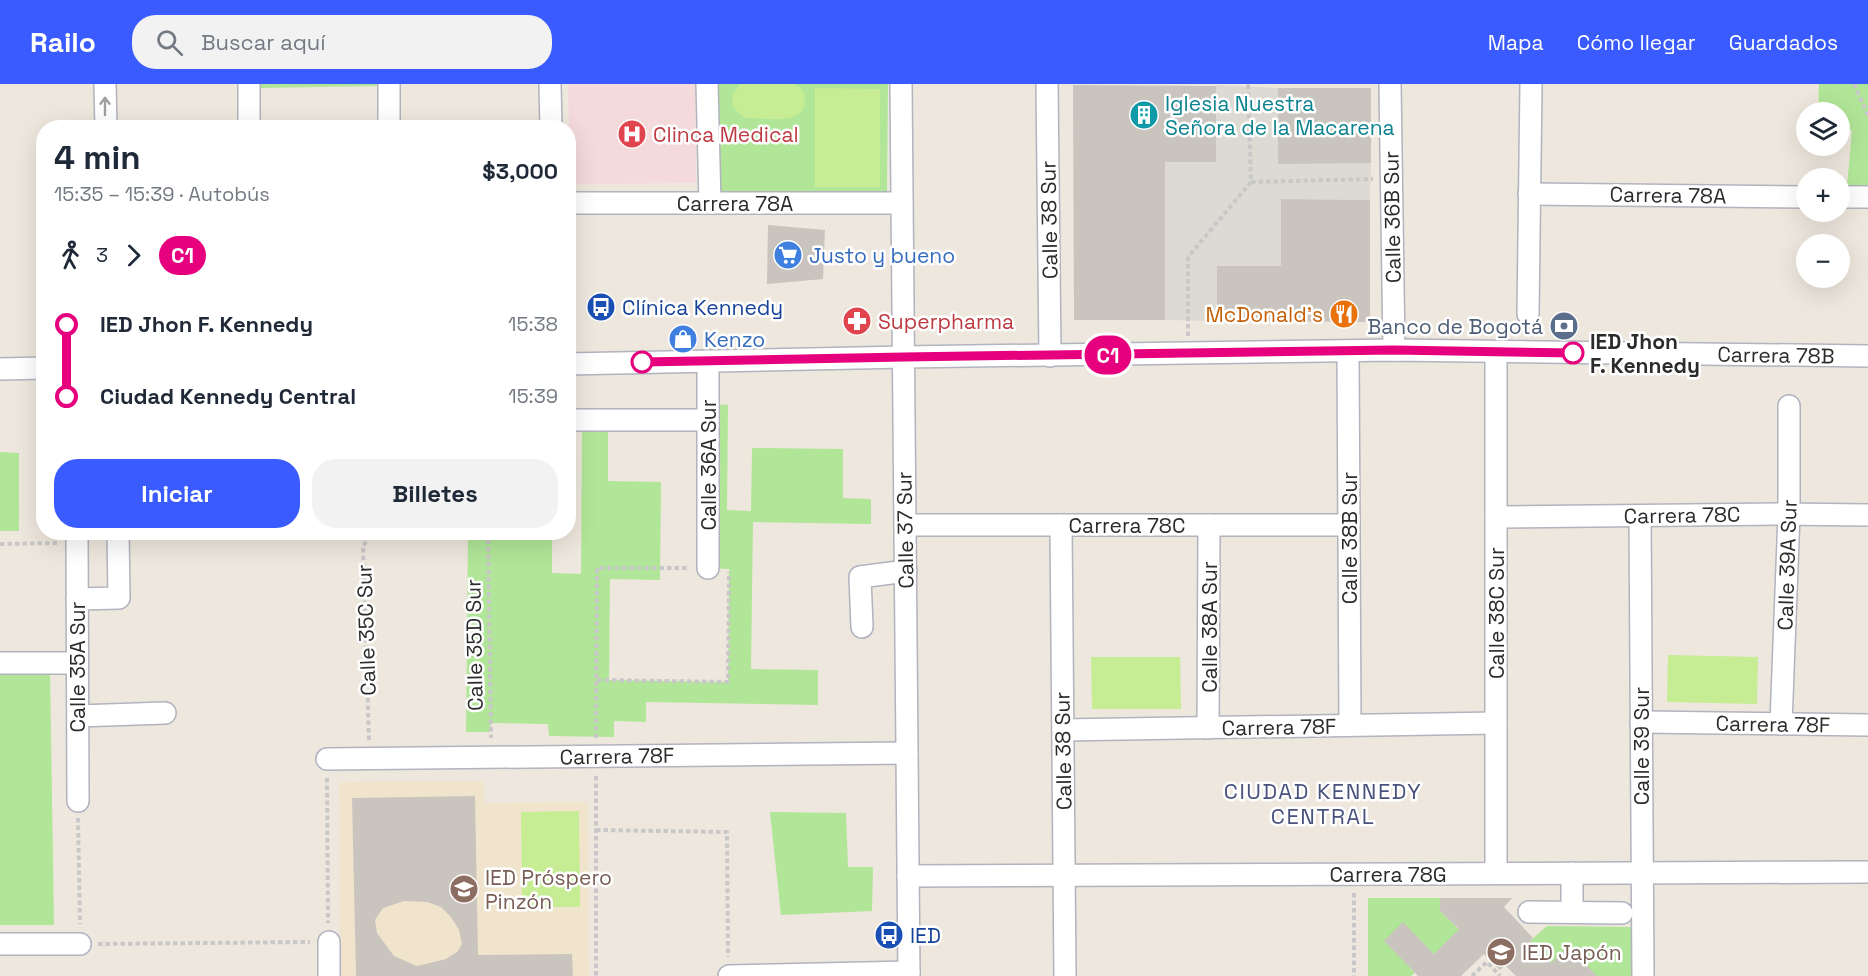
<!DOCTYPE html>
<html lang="es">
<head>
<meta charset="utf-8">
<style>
	:root { --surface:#fff; --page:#f2f2f3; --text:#1f2937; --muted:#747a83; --accent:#395bff }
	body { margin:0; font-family:"Space Grotesk",sans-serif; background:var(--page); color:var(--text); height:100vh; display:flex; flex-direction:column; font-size:22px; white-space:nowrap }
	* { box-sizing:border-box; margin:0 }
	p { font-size:20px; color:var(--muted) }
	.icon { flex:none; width:33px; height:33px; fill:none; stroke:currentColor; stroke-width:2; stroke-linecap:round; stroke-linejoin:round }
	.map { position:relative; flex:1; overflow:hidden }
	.drawer { position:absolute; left:36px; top:36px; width:540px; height:420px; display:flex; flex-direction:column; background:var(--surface); border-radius:24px; box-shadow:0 6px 24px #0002 }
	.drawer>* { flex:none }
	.badge { padding:0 12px; border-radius:20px; font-size:21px; line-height:39px }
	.tools { position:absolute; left:1796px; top:18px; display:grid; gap:12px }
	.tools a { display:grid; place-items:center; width:54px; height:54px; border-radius:50%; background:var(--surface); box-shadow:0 6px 24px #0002; font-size:30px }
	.map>.badge { position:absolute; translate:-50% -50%; box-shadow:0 0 0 3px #fff }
	.legs { display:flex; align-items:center; gap:9px; height:66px; padding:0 18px; font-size:20px }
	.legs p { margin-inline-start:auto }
	.overview { display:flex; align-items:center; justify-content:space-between; height:102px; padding:0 18px }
	h1 { font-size:33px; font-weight:800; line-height:45px }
	.action { display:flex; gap:12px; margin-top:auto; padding:12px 18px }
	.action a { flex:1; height:69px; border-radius:24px; background:var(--accent); color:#fff; font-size:24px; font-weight:800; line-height:69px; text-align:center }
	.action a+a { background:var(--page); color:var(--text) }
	ul { padding:0 18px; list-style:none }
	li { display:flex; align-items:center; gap:21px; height:72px; font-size:22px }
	li i { display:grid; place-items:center; width:9px; height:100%; margin:0 8px; background:currentColor }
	li i::after { content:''; width:15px; height:15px; margin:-8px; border:4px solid; border-radius:50%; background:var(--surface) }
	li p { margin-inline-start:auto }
	li:first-child i { background:linear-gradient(#0000 50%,currentColor 0) }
	li:last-child i { background:linear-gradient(currentColor 50%,#0000 0) }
	header { display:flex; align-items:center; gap:36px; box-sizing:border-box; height:84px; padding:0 30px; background:var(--accent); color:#fff }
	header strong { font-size:28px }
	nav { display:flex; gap:33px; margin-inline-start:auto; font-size:21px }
	.search { width:420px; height:54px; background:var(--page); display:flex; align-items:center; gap:15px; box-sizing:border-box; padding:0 21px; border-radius:24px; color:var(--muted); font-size:22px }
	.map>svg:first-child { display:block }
</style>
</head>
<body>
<header>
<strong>Railo</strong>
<div class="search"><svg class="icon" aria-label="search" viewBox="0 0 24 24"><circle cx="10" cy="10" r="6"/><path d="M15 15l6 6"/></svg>Buscar aquí</div>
<nav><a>Mapa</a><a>Cómo llegar</a><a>Guardados</a></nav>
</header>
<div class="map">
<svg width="1868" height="892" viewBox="0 0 1868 892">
	<rect width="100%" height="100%" fill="#eee7dd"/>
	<!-- education -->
	<polygon fill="#f0e5cc" points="484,697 484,719 588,718 589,892 340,892 339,698"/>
	<!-- medical -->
	<polygon fill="#f4dadb" points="568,0 695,0 696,99 570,100"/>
	<!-- green -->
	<g fill="#b1e698">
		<polygon points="260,0 378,0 378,2 260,4"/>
		<polygon points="717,0 888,0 887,111 716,109"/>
		<polygon points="1819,0 1868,0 1868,112 1846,114 1852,46 1839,47 1839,28 1818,28"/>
		<polygon points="710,320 728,321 727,426 751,427 752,364 843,365 843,414 871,415 871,440 753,438 751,585 818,586 818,621 646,618 646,638 614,637 614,653 549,652 548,640 491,639 490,648 466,648 468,449 552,449 552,489 581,490 582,347 608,348 608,397 661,398 660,496 610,495 609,596 728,598 729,485 708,484"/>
		<polygon points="0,368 19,369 19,447 0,447"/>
		<polygon points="0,587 50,587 54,841 0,841"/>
		<polygon points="770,728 846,729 848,783 873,783 872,827 781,831"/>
		<polygon points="1368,814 1440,814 1440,827 1470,856 1446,858 1434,870 1385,857 1415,889 1411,892 1368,892"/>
		<polygon points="1547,842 1635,843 1635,892 1563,892 1530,857"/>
	</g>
	<!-- pitch -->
	<g fill="#c6ed93">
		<path d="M741,0H795C801,4 805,8 805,16C806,42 764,34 747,34C730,28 727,11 741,0Z"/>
		<polygon points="815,4 880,5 880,103 815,103"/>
		<polygon points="1668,571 1758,573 1757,620 1667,618"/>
		<polygon points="1091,573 1180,573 1181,625 1092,625"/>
		<polygon points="579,727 580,823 522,823 521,728"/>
	</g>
	<!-- plaza -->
	<polygon fill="#dddad4" points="1216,1 1278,4 1278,79 1371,79 1370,116 1282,115 1281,182 1217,182 1217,237 1165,236 1165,78 1216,77"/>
	<!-- building -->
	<g fill="#c9c4bd" fill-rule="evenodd">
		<polygon points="1073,1 1216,2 1216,78 1165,78 1165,236 1074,236"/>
		<polygon points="1278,4 1371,4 1371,79 1278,80"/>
		<polygon points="1281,115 1370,116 1370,238 1217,237 1217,182 1281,182"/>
		<polygon points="768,141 825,146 823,195 767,200"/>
		<path d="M475,712L478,871L572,870L573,892H356L352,714ZM404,817L427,818L441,823L451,833L459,846L462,860L458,867L446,875L417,882L394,872L377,849L375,836L383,824Z"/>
		<polygon points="1440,814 1512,814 1504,823 1533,854 1530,857 1551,879 1568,862 1597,892 1516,892 1505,881 1500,886 1484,870 1461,892 1418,892 1384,857 1403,838 1434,870 1459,845 1440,827"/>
	</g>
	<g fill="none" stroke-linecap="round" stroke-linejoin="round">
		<!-- minor casing -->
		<g stroke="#b1b3bf" stroke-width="24">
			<g id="minor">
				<polyline points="105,0 106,44"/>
				<polyline points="249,0 249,44"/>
				<polyline points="389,0 389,44"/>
				<polyline points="550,0 551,44"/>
				<polyline points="707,0 710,119"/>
				<polyline points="901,0 909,892"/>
				<polyline points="1047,0 1050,272"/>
				<polyline points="1390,0 1394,266"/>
				<polyline points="1529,110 1806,113"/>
				<polyline points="1839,113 1868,113"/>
				<polyline points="568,119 902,119"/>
				<polyline points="1528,230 1531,0"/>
				<polyline points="1348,267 1350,641"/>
				<polyline points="708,277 708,484"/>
				<polyline points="568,280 904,273 1394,266 1868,272"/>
				<polyline points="0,285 44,284"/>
				<polyline points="568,336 708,336"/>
				<polyline points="1640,432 1643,892"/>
				<polyline points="1496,433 1782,430 1868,431"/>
				<polyline points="905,441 1349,441"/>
				<polyline points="1061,441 1065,892"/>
				<polyline points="77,448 78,717"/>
				<polyline points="77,515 119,514 118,448"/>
				<polyline points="862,543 860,493 906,487"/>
				<polyline points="0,579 77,579"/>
				<polyline points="78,632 165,629"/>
				<polyline points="1641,638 1868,641"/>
				<polyline points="1781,640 1789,430 1789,322"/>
				<polyline points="1208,644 1209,441"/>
				<polyline points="1063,646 1496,639"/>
				<polyline points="327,675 907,669"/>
				<polyline points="1496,789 1496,268"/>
				<polyline points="1572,789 1572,828"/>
				<polyline points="908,792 1868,788"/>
				<polyline points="1529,828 1622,829"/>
				<polyline points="329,858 329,892"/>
				<polyline points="0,860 80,860"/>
				<polyline points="729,892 909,888"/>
			</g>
		</g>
		<!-- path -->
		<g stroke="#c8c8c8" stroke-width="4" stroke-dasharray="4.5 3" stroke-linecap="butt">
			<polyline points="1854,0 1868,31"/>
			<polyline points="1251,98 1373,95"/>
			<polyline points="1188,252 1188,173 1251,98 1248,0"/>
			<polyline points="488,448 491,654"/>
			<polyline points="0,460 58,459"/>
			<polyline points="597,596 728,598 729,488"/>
			<polyline points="596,654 597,484 689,484"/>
			<polyline points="369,656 363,462 369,454 404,448"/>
			<polyline points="596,692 596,892"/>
			<polyline points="327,694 328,839"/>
			<polyline points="78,734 80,840"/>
			<polyline points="596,746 727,748 728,873"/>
			<polyline points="1354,809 1354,892"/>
			<polyline points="98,860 310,858"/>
			<polyline points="1472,892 1487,878 1500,892"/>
		</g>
		<!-- minor -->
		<use href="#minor" stroke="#fff" stroke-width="21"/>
	</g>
	<!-- one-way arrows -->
	<defs><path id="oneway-shaft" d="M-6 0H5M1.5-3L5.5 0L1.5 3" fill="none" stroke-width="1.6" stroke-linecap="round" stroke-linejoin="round" transform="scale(1.5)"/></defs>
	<use stroke="#a0a0a0" href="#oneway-shaft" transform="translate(105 22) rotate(-90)"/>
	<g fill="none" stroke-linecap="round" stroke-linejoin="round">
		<!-- line-1 casing -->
		<g stroke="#fff" stroke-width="14">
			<polyline id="line-1" points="642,278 904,273 1394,266 1573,269"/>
		</g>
		<!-- line-1 -->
		<use href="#line-1" stroke="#e6007e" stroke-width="9"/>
	</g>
	<!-- icons -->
	<defs>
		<g id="building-disc" transform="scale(1.5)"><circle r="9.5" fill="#0f9aa8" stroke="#fff"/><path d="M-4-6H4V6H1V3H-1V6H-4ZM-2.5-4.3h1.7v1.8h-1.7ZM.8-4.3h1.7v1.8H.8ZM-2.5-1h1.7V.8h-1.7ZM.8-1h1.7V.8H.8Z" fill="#fff"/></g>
		<g id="hospital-disc" transform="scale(1.5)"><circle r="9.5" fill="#e0444e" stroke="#fff"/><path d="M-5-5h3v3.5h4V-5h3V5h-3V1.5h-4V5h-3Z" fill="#fff"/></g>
		<g id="supermarket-disc" transform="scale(1.5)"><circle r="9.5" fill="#3f7fe0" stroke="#fff"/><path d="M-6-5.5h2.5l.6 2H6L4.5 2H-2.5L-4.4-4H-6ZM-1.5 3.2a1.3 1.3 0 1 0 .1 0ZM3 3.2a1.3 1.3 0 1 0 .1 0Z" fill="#fff"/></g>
		<g id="bus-disc" transform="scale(1.5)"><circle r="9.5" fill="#1a4fb4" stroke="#fff"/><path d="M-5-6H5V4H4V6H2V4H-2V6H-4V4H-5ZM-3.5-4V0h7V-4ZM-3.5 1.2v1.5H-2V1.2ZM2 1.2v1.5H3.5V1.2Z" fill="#fff"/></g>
		<g id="restaurant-disc" transform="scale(1.5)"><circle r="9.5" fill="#e8710a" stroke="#fff"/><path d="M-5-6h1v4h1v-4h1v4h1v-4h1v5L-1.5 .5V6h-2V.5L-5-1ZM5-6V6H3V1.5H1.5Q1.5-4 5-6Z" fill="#fff"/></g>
		<g id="pharmacy-disc" transform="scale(1.5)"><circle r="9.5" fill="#e0444e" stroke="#fff"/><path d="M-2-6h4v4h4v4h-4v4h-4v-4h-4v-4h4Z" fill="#fff"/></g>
		<g id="bank-disc" transform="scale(1.5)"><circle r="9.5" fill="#5c6f8a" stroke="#fff"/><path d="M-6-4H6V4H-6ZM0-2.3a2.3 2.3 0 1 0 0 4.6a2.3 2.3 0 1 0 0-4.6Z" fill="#fff"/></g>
		<g id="shop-disc" transform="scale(1.5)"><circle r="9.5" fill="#3f7fe0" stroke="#fff"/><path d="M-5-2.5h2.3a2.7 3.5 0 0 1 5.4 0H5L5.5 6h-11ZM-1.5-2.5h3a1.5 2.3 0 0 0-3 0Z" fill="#fff"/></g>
		<g id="school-disc" transform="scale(1.5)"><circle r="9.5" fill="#8d6e63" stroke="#fff"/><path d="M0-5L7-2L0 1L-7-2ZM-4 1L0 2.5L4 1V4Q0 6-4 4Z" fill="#fff"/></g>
	</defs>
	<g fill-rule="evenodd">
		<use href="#building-disc" x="1144" y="31"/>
		<use href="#hospital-disc" x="632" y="50"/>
		<use href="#supermarket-disc" x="788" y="171"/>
		<use href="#bus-disc" x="601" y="223"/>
		<use href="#restaurant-disc" x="1344" y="230"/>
		<use href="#pharmacy-disc" x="857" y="237"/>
		<use href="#bank-disc" x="1564" y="242"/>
		<use href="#shop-disc" x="683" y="255"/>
		<use href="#school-disc" x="464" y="805"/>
		<use href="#bus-disc" x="889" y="851"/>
		<use href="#school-disc" x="1501" y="868"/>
	</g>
	<!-- markers -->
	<g fill="#fff" stroke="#e6007e" stroke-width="3">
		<circle cx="1573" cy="269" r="10"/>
		<circle cx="642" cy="278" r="10"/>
	</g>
	<g text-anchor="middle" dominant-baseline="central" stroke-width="5" stroke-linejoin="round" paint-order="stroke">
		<!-- culture labels -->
		<g font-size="21" fill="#0d838f" stroke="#fff" text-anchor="start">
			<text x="1165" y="19">Iglesia Nuestra<tspan x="1165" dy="24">Señora de la Macarena</tspan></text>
		</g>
		<!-- health labels -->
		<g font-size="21" fill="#be3a42" stroke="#fff" text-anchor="start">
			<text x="653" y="50">Clinca Medical</text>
			<text x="878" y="237">Superpharma</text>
		</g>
		<!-- street labels -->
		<g font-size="21" fill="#2b2b2b" stroke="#fff">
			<text transform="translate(1668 111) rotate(1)">Carrera 78A</text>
			<text x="735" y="119">Carrera 78A</text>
			<text transform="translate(1392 133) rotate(-91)">Calle 36B Sur</text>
			<text transform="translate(1049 136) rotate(-91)">Calle 38 Sur</text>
			<text transform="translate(1776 271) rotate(1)">Carrera 78B</text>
			<text transform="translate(708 381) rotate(-90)">Calle 36A Sur</text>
			<text transform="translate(1682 431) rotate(-1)">Carrera 78C</text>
			<text x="1127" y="441">Carrera 78C</text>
			<text transform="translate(905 446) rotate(-91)">Calle 37 Sur</text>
			<text transform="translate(1349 454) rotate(-90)">Calle 38B Sur</text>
			<text transform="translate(1787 481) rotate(-88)">Calle 39A Sur</text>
			<text transform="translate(1496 529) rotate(-90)">Calle 38C Sur</text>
			<text transform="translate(1209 543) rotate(-90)">Calle 38A Sur</text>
			<text transform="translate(366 546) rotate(-92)">Calle 35C Sur</text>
			<text transform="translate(474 561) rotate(-91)">Calle 35D Sur</text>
			<text transform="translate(77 583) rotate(-90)">Calle 35A Sur</text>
			<text transform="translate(1773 640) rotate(1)">Carrera 78F</text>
			<text transform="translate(1279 643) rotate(-1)">Carrera 78F</text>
			<text transform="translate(1641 662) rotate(-90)">Calle 39 Sur</text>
			<text transform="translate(1063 667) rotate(-91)">Calle 38 Sur</text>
			<text transform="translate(617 672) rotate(-1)">Carrera 78F</text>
			<text x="1388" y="790">Carrera 78G</text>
		</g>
		<!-- shop labels -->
		<g font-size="21" fill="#366cbe" stroke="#fff" text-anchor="start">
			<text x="809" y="171">Justo y bueno</text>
			<text x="704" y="255">Kenzo</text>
		</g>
		<!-- transit labels -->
		<g font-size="21" fill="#164399" stroke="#fff" text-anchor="start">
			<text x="622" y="223">Clínica Kennedy</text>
			<text x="910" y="851">IED</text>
		</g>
		<!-- food labels -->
		<g font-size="21" fill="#c56008" stroke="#fff" text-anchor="end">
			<text x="1323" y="230">McDonald's</text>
		</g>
		<!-- service labels -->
		<g font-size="21" fill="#4e5e75" stroke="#fff" text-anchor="end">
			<text x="1543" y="242">Banco de Bogotá</text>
		</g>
		<!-- stop labels -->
		<g font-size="21" font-weight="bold" fill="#2b2b2b" stroke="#fff" text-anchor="start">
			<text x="1590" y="257">IED Jhon<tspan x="1590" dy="24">F. Kennedy</tspan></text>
		</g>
		<!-- education labels -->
		<g font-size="21" fill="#785e54" stroke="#fff" text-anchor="start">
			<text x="485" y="793">IED Próspero<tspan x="485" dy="24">Pinzón</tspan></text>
			<text x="1522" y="868">IED Japón</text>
		</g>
		<!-- neighbourhood labels -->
		<g font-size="22" letter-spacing="1.5" fill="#4a527e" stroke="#fff">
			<text x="1323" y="707">CIUDAD KENNEDY<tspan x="1323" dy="25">CENTRAL</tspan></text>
		</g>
	</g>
</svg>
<div class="tools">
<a><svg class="icon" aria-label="layers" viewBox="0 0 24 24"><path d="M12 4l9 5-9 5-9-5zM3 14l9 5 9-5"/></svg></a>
<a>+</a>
<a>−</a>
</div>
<b class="badge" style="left:1108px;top:271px;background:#e6007e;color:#fff">C1</b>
<section class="drawer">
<div class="overview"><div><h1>4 min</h1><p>15:35 – 15:39 · Autobús</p></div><b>$3,000</b></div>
<div class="legs"><svg class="icon" aria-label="walk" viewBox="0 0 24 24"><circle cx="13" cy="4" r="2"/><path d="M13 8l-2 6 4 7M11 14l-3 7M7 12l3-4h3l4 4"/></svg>3<svg class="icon" aria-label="forward" viewBox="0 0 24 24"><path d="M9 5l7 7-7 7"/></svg><b class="badge" style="background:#e6007e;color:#fff">C1</b></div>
<ul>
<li><i style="color:#e6007e"></i><b>IED Jhon F. Kennedy</b><p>15:38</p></li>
<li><i style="color:#e6007e"></i><b>Ciudad Kennedy Central</b><p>15:39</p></li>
</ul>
<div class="action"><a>Iniciar</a><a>Billetes</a></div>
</section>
</div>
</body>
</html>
